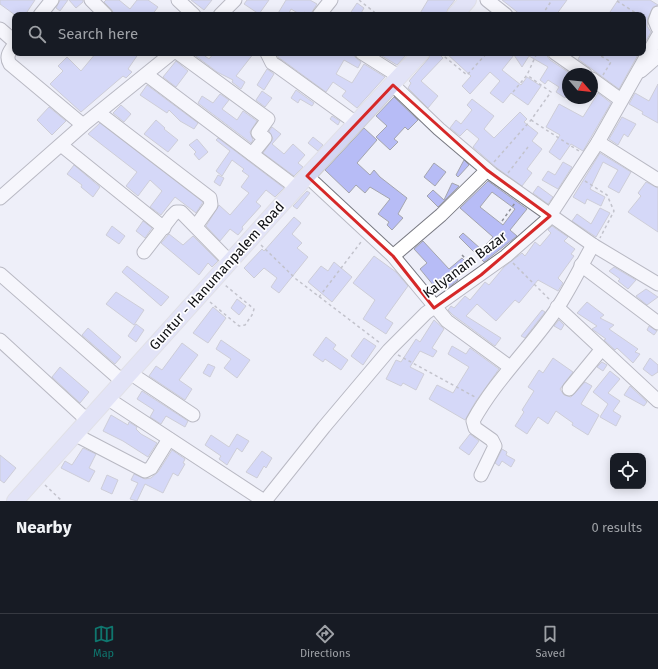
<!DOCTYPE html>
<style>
:root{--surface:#171b24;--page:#20242c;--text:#f1f3f6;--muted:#9ea1a6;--line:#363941;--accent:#0f766e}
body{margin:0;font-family:"Fira Sans",sans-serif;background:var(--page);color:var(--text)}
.controls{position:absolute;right:12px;bottom:12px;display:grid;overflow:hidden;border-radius:8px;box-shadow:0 2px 10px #0003}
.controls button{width:36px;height:36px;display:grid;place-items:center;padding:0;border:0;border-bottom:1px solid var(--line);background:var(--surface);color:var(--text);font:20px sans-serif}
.compass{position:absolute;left:562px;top:68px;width:36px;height:36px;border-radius:50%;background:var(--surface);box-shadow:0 2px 10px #0003;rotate:118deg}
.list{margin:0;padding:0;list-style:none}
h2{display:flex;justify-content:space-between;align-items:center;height:52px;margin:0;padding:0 16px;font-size:17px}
h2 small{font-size:13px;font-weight:400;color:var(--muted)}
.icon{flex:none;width:22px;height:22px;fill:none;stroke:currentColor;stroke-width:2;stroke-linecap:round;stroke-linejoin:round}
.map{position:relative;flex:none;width:658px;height:501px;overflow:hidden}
.search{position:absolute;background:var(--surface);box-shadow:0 2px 10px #0003;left:12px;right:12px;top:12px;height:44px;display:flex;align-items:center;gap:10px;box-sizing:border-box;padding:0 14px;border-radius:8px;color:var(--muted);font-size:15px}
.sheet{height:112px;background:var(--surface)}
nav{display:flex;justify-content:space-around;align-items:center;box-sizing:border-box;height:56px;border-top:1px solid var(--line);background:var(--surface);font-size:11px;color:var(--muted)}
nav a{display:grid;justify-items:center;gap:2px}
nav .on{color:var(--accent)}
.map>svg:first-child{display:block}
.building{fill:#b7bcf6;stroke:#a4a5ae;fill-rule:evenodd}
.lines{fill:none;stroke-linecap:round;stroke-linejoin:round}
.minor-casing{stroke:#777881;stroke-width:15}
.major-casing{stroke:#cfcfd0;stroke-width:18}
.path{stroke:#8d8e95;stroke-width:1.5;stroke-dasharray:3 3;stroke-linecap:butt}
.minor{stroke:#fff;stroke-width:13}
.major{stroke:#d3d5f3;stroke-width:16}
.marked{fill:none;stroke:#d62828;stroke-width:3;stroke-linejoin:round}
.labels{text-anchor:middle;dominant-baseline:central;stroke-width:3.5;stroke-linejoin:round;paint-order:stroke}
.street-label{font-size:14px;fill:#0e0f12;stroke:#fdfdff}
</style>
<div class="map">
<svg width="658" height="501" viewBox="0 0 658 501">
<rect width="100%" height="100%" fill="#eeeff9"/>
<g class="building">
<polygon points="0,0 35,0 25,15 15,15 0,4"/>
<polygon points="60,0 68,0 60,11 56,8"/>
<polygon points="69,0 83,0 83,2 76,8"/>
<polygon points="106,0 119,0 130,9 137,0 148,0 158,7 152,15 114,15 112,10 104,2"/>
<polygon points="191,0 212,0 204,10"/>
<polygon points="247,0 269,0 259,14 244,4"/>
<polygon points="286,0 310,0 317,4 310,15 304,12 301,15 291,9 288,15 277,15"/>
<polygon points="428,0 455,0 448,9 446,15 419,15"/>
<polygon points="502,0 567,0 556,15 521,15"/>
<polygon points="618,0 650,0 658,5 653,7 648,18 647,26 651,32 643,46 643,15 608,15"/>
<polygon points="357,3 364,8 360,15 349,15"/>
<polygon points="96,53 139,53 128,69 132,72 126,78 123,76 81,112 50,84 63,71 58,66 67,57 81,71"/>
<polygon points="192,53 201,53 209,59 214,53 254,53 236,76 245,82 241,89 232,82 233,80 217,72"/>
<polygon points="277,53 354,53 355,57 361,62 358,68 344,60 336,74 352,83 364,64 385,77 357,108 342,96 346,91 333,82 326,92 278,57"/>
<polygon points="377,53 408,53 397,65"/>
<polygon points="431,53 438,53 443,58 421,81 438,96 428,108 408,88 411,83 409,81 428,59"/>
<polygon points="446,53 545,53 550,60 568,72 568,93 565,98 556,92 559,87 548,80 545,84 540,80 548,67 529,56 522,67 514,55 502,70 521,85 527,77 541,86 528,105 511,93 503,103 490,93 500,81 490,72 470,94 462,86 471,76"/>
<polygon points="582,53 639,53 619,89 578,59"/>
<polygon points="176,61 188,71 176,87 163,77"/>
<polygon points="267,69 274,74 264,90 257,85"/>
<polygon points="658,84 658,123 642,114 643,112 629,104 635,93 649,101"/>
<polygon points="147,85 198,123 194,129 180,121 169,110 167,113 140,95"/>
<polygon points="296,90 314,103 312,106 300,99 298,103 291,98"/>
<polygon points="262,91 272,98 265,107 256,100"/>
<polygon points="598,93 611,103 583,151 571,144 560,160 549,152 560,135 546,127 559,104 583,117"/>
<polygon points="220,94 229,100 222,109 237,120 243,111 257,121 250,132 253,140 251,143 198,103 202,96 213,103"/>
<polygon points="394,97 418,120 408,130 405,127 394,139 398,142 390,150 376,137 387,126 376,116"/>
<polygon points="472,99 494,116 484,129 494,138 520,112 527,119 524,122 538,133 532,141 542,149 527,169 532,173 522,186 497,168 473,147 479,139 467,129 460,136 450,128 456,120 461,124 472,110 467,105"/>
<polygon points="121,105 131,114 124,122 113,113"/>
<polygon points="49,107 66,121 52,135 37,120"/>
<polygon points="332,116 340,121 338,125 330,119"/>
<polygon points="622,117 636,124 628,137 624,134 618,145 609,139"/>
<polygon points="156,120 165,128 164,129 178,140 168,152 144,134"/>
<polygon points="100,123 203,202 196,213 175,197 161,215 150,207 162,191 150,180 138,196 126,186 137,172 88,134"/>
<polygon points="272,127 281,134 272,144 284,154 293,144 305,155 298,163 303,167 294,176 263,153 273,139 269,131"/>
<polygon points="364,128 377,140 357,163 370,175 374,170 380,177 407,198 398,214 403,218 392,230 387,225 389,222 378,214 390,199 370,187 365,193 356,185 349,193 325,170"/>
<polygon points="313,137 323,145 318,151 308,143"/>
<polygon points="218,138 284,188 275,197 266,190 256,202 261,206 242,227 243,229 238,235 230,229 220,241 206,226 219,205 230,215 249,193 241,187 249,176 242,171 244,169 232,160 222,176 216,171 230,151 216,140"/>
<polygon points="197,139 208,152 199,160 194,154 196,152 189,145"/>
<polygon points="600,153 631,172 619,193 608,187 618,170 603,162 590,189 605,197 601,206 587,199 585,204 573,197"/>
<polygon points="464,160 469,165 458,177 456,175"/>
<polygon points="563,162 572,167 558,189 542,180 548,171 555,175"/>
<polygon points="434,163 446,172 435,186 424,177"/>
<polygon points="74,165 100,187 93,197 81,187 82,185 67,174"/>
<polygon points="218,175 224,178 220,186 214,182"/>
<path d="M488 181 527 209 510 230 517 236 484 262 459 237 463 233 481 249 493 237 460 208ZM492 192 515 209 503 225 480 207Z"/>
<polygon points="646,182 658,188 658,232 628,212 641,196 638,193"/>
<polygon points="452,183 459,186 438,207 427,196 433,190 444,200"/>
<polygon points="538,186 553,197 548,204 533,193"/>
<polygon points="307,191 310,193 297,209 293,206"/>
<polygon points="600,208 610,213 596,237 572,221 577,214 591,224"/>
<polygon points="294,217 301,223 292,234 302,243 297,248 308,257 279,293 271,287 277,278 264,268 254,278 244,268 262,249 264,251"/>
<polygon points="143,221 152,228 145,238 136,231"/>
<polygon points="112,226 125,236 119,244 106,235"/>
<polygon points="552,226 568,237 564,241 575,249 571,254 574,256 558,278 563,283 558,291 538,280 519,303 515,300 496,321 477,304 466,316 501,338 495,346 453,315 448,310 451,306 454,308 465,296 470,300 485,282 489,285 504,267 522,253 525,256 535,242 540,246 551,233 548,230"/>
<polygon points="169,234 183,245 193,236 218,261 212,267 208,263 199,275 161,243"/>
<polygon points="423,241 449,269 462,258 468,264 455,276 458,280 448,288 440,280 434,286 420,269 427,263 414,249"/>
<polygon points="374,256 396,272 408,286 385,318 393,323 386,334 363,319 375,300 353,283"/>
<polygon points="334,262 352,277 332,302 308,282 321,266 328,271"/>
<polygon points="127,266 169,297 161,306 122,272"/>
<polygon points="614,267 636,280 628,289 618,281 620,279 609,271"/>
<polygon points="646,289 658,297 647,305 636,296"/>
<polygon points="116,292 144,310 134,325 106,304"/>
<polygon points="237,299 246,306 239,315 231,308"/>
<polygon points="587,302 604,315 600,318 614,325 609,329 638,349 635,352 640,354 633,363 617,348 615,350 604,340 606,339 592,329 597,326 577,313"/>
<polygon points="213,307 226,318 208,343 193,333"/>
<polygon points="542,310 545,312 541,317 525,338 521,336"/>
<polygon points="434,320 444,329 432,348 437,351 433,357 420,351 410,367 424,374 416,390 403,383 401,386 386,379 396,360 401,362 416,339 420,342"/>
<polygon points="559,320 564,325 561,330 554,326"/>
<polygon points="136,324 144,330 136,342 128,336"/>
<polygon points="649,326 657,331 654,335 647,330"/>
<polygon points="88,328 121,357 115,364 82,335"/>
<polygon points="326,337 336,345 333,349 348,360 341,370 325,359 323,362 313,355"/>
<polygon points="364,338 376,346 363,365 351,356"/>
<polygon points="221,340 250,360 237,378 224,368 231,359 216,349"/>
<polygon points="182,343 198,355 179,380 192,389 185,400 149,376 156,366 162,370"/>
<polygon points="452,346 466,354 470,348 499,369 476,401 465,420 429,399 437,385 453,393 469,367 448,354"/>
<polygon points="553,358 573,372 560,389 564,395 571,397 585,382 592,386 581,404 599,415 588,435 572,425 573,423 556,411 548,424 538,417 527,434 515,426 524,412 522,410 534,391 528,387 539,370 543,373"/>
<polygon points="650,358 658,365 658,372 652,376 643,369"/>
<polygon points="602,362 607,365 603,371 597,367"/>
<polygon points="208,364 215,367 210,377 203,373"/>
<polygon points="60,367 89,392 80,403 52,377"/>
<polygon points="610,371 620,379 608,393 620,401 613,411 621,416 616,426 600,417 608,404 593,392"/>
<polygon points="630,386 647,402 644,406 624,395"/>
<polygon points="142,391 188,421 185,427 166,416 161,424 150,417 154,410 137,399"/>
<polygon points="111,415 128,425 129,422 137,427 136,429 141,434 157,443 148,457 123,441 103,431"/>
<polygon points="237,434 249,441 242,452 237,448 227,465 219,459 221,456 205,445 211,435 229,447"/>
<polygon points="470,434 479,441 469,455 459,448"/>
<polygon points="83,448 96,454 89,468 95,471 89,482 61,468 65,461 72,465"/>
<polygon points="502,449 507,452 506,455 515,460 511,467 502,461 499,466 495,463"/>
<polygon points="172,450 185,459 183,463 185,464 178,476 173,473 163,493 145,484 137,501 130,499 138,483 131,480 134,474 145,479 151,478 158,472"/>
<polygon points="262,451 272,458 266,468 264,466 257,478 246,472"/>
<polygon points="0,455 16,468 4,483 0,480"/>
<polygon points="107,475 118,480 112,494 101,489"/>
</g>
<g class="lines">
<defs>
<g id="minor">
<polyline points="91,0 106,15"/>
<polyline points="178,0 194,15"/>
<polyline points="487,0 506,15"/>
<polyline points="658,13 655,21 658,28"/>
<polyline points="40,15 52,0"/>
<polyline points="220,15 235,0"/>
<polyline points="319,15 331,0"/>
<polyline points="0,29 15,42"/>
<path d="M15 44C10 51 5 56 10 64L83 125"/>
<polyline points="178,53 268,119 258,133 265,138 252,154"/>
<polyline points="267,53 272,63 277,66 356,123"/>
<polyline points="362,53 400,77"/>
<polyline points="555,53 585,74"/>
<polyline points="641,71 658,56"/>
<polyline points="147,75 297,188"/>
<polyline points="592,79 621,100"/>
<polyline points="393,85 439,129 492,174 593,245 658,284"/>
<polyline points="99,113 210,198 211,205 196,226"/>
<polyline points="598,142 658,180"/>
<polyline points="61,145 164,228"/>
<polyline points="307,176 393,256 447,321 510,367"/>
<polyline points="0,198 83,125 172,53"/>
<polyline points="144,252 172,216 176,212 181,212 230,262"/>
<polyline points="393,256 441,215 487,170"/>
<polyline points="581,265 658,323"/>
<polyline points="0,274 122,381"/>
<polyline points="557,307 658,401"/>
<polyline points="0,340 87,420"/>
<polyline points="130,373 193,415"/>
<polyline points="569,389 601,350"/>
<polyline points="107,398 264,501"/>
<polyline points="74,434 145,471 151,468 169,439"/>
<path d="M481 475 495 446 492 440 475 428 473 421C496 379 532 346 558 307 571 287 581 266 593 245"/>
<polyline points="265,501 324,427 389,350 426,313 506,256 547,220 598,142 658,36"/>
</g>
<g id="major">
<polyline points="455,15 468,0"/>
<polyline points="15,501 307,176 421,53"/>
</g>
</defs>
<use href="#minor" class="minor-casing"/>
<use href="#major" class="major-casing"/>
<g class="path">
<polyline points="359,0 378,15"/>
<polyline points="617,1 639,15"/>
<polyline points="542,15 552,0"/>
<polyline points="440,53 467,75 487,53"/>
<polyline points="596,53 611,62 603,75"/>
<polyline points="513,92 527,75 537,53"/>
<polyline points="531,120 579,151"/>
<polyline points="494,162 531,120 551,92 527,75"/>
<polyline points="508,173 528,147"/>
<polyline points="585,181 607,195 614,211 600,238"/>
<polyline points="502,221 515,203"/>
<polyline points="261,245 296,279 380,343"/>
<polyline points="462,255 473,266"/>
<polyline points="513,263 550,300"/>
<polyline points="319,297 361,242"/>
<polyline points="210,302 239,326 245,325 252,315 254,309 225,285"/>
<polyline points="398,355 475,397"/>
<polyline points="45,485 62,501"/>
</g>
<use href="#minor" class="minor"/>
<use href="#major" class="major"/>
</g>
<path d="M0 0H658V501H0ZM393 85 487 170 550 216 481 275 434 308 393 256 307 176Z" fill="#eeeff9" fill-opacity=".55" fill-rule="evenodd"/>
<path class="marked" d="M393 85 487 170 550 216 481 275 434 308 393 256 307 176Z"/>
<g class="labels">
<g class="street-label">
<text transform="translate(465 265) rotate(-37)">Kalyanam Bazar</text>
<text transform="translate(217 276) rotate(-48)">Guntur - Hanumanpalem Road</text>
</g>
</g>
</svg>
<div class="controls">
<button><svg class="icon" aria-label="locate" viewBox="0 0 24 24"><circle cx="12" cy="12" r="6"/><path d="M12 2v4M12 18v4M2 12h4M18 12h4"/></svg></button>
</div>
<svg class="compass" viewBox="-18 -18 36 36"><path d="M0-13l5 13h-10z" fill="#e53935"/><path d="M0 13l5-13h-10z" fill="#9ea1a6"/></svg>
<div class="search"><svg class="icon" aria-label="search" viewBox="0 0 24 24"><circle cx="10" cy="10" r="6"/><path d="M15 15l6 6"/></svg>Search here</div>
</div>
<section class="sheet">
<h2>Nearby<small>0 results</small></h2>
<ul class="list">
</ul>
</section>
<nav>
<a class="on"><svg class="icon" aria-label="map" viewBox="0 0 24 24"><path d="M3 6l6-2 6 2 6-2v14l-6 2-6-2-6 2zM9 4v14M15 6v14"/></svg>Map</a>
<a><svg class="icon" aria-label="directions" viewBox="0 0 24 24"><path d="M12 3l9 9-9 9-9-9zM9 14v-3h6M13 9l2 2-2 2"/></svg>Directions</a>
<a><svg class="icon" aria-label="saved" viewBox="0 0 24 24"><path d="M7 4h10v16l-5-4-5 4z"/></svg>Saved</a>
</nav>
